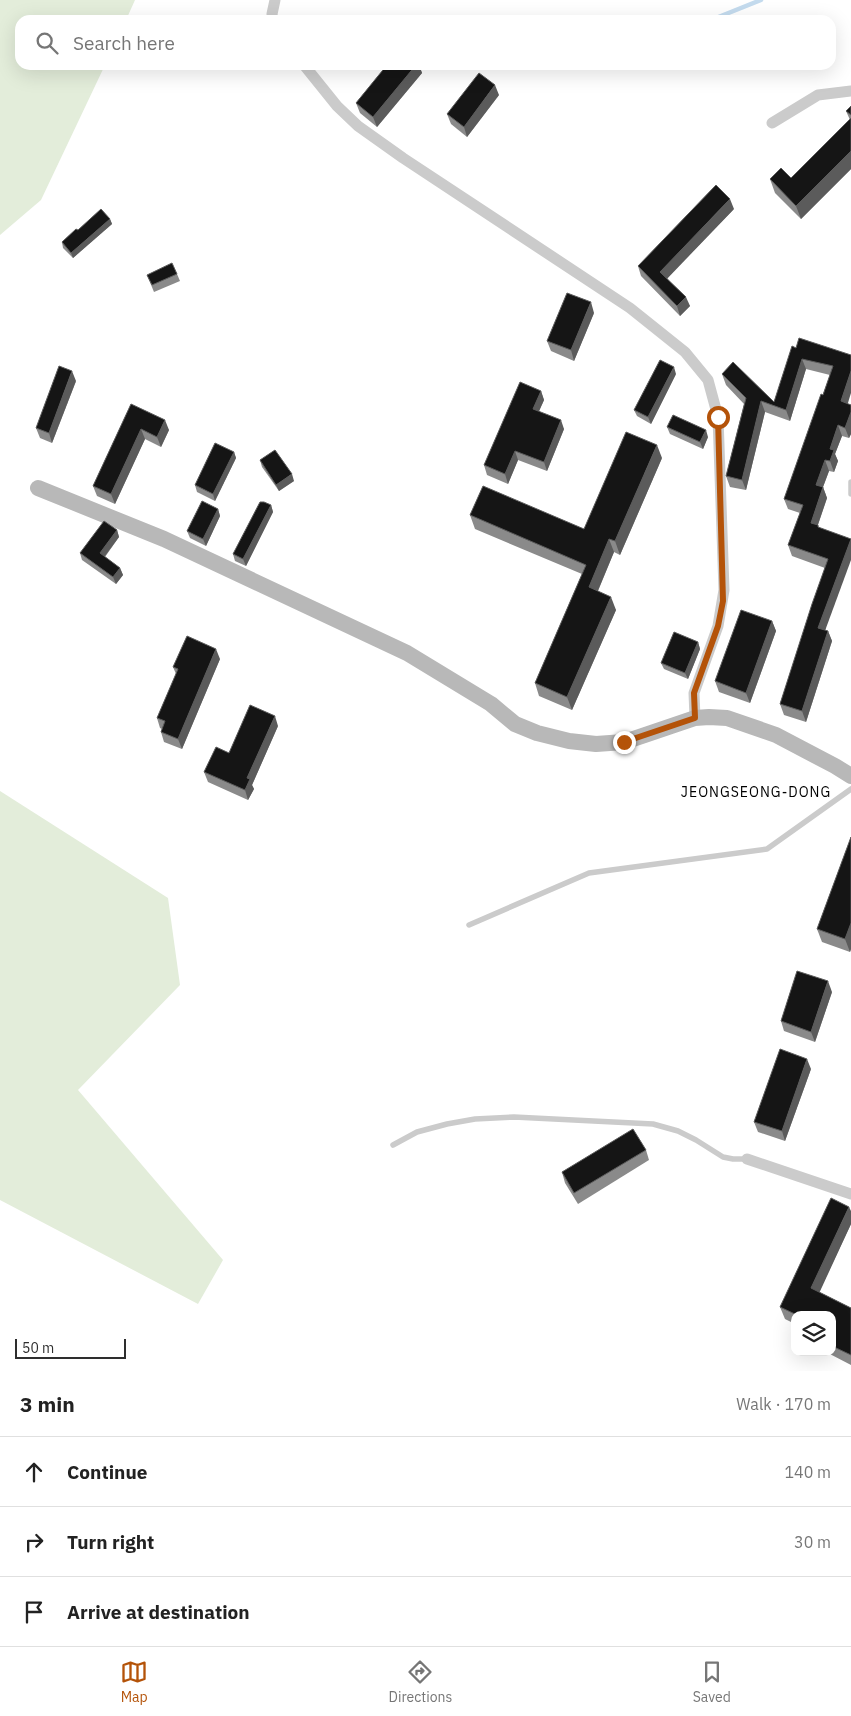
<!DOCTYPE html>
<meta charset="utf-8">
<style>
:root{--surface:#fff;--page:#f2f2f2;--text:#222;--muted:#767676;--line:#e0e0e0;--accent:#b45309}
body{margin:0;font-family:"IBM Plex Sans",sans-serif;background:var(--page);color:var(--text)}
.controls{position:absolute;right:15px;bottom:15px;display:grid;overflow:hidden;border-radius:10px;box-shadow:0 5px 20px #0002}
.controls button{width:45px;height:45px;display:grid;place-items:center;padding:0;border:0;border-bottom:1px solid var(--line);background:var(--surface);color:var(--text);font:25px sans-serif}
.scale{position:absolute;left:15px;bottom:12px;width:111px;box-sizing:border-box;padding-left:5px;border:2px solid #2e2e2e;border-top:0;font-size:14px;line-height:18px;white-space:nowrap;color:#2e2e2e;-webkit-text-stroke:4px #fff;paint-order:stroke}
.stop{position:absolute;width:15px;height:15px;margin:-11px;border:4px solid #b45309;border-radius:50%;background:#fff}
.stop.end{background:#b45309;border-color:#fff;box-shadow:0 1px 5px #0008}
.list{margin:0;padding:0;list-style:none}
h2{display:flex;justify-content:space-between;align-items:center;height:65px;margin:0;padding:0 20px;font-size:21px}
h2 small{font-size:16px;font-weight:400;color:var(--muted)}
.list li{display:grid;grid-template-columns:32px 1fr auto;gap:15px;align-items:center;box-sizing:border-box;height:70px;padding:0 20px;border-top:1px solid var(--line)}
.list b{display:block;font-size:19px;white-space:nowrap}
.list em{font-size:16px;font-style:normal;color:var(--muted)}
.icon{flex:none;width:28px;height:28px;fill:none;stroke:currentColor;stroke-width:2;stroke-linecap:round;stroke-linejoin:round}
.map{position:relative;flex:none;width:851px;height:1371px;overflow:hidden}
.search{position:absolute;background:var(--surface);box-shadow:0 5px 20px #0002;left:15px;right:15px;top:15px;height:55px;display:flex;align-items:center;gap:12px;box-sizing:border-box;padding:0 18px;border-radius:15px;color:var(--muted);font-size:19px}
.sheet{height:275px;background:var(--surface)}
nav{display:flex;justify-content:space-around;align-items:center;box-sizing:border-box;height:70px;border-top:1px solid var(--line);background:var(--surface);font-size:14px;color:var(--muted)}
nav a{display:grid;justify-items:center;gap:2px}
nav .on{color:var(--accent)}
.map>svg:first-child{display:block}
.green{fill:#e3edda}
.lines{fill:none;stroke-linecap:round;stroke-linejoin:round}
.stream{stroke:#c4dbee;stroke-width:4.5}
.lane{stroke:#cbcbcb;stroke-width:5.5}
.street{stroke:#cbcbcb;stroke-width:11}
.secondary{stroke:#b8b8b8;stroke-width:16}
.wall{fill:#8a8a8a}
.shaded-wall{fill:#5b5b5b}
.building{fill:#151515;stroke:#5b5b5b}
.route{stroke:#b45309;stroke-width:6}
.labels{text-anchor:middle;dominant-baseline:central;stroke-width:5;stroke-linejoin:round;paint-order:stroke}
.neighbourhood-label{font-size:14px;letter-spacing:1px;fill:#000;stroke:#fff}
</style>
<div class="map">
<svg width="851" height="1371" viewBox="0 0 851 1371">
<rect width="100%" height="100%" fill="#fff"/>
<g class="green">
<polygon points="0,0 135,0 126,20 20,20 20,65 105,65 41,200 0,235"/>
<polygon points="0,791 168,898 180,985 78,1090 223,1260 198,1304 0,1200"/>
</g>
<g class="lines">
<polyline class="stream" points="711,20 761,0"/>
<g class="lane">
<polyline points="851,482 851,494"/>
<polyline points="469,925 589,873 767,849 851,789"/>
<polyline points="393,1145 417,1132 447,1124 475,1119 514,1117 653,1124 678,1131 696,1140 723,1157 733,1159 747,1159"/>
</g>
<g class="street">
<polyline points="273,20 272,14 275,0"/>
<polyline points="304,65 337,106 358,126 403,158 630,308 685,352 708,380 718,417 724,590 718,626 694,693 695,718"/>
<polyline points="772,123 818,95 851,91"/>
<polyline points="747,1159 851,1194"/>
</g>
<polyline class="secondary" points="38,488 164,539 407,653 491,704 515,724 537,733 569,741 596,744 624,742 642,736 695,718 709,717 727,718 776,735 835,766 851,776"/>
</g>
<g class="wall">
<polygon points="387,65 419,65 422,73 377,127 360,113 356,103"/>
<polygon points="499,95 467,137 451,124 447,114"/>
<polygon points="851,106 851,169 801,219 775,193 770,179 791,178 850,120 846,111"/>
<polygon points="734,209 667,278 690,306 680,316 641,276 638,266"/>
<polygon points="110,219 112,224 73,258 63,248 62,242 78,230"/>
<polygon points="177,274 180,281 154,292 147,275"/>
<polygon points="594,313 574,361 551,351 547,341"/>
<polygon points="796,348 851,355 848,404 851,405 851,434 849,438 842,436 835,454 838,461 834,472 829,471 823,487 827,498 818,525 819,528 851,539 825,630 828,631 832,641 806,722 784,715 780,704 825,568 792,556 788,545 800,513 788,509 784,499 830,375 806,369 790,421 765,412 746,490 730,487 726,476 744,404 726,385 722,374 774,402"/>
<polygon points="676,374 651,424 637,416 634,410"/>
<polygon points="76,381 52,443 40,438 36,428"/>
<polygon points="541,391 544,400 539,411 564,429 547,471 518,460 508,484 487,475 484,465"/>
<polygon points="131,404 169,430 161,447 145,439 115,504 97,496 93,486"/>
<polygon points="667,427 708,437 703,449 670,434"/>
<polygon points="234,452 236,458 215,501 197,492 195,485"/>
<polygon points="662,458 620,555 614,552 598,591 616,610 572,710 539,696 535,683 582,574 475,529 470,515 584,529"/>
<polygon points="260,460 294,481 279,491 262,467"/>
<polygon points="271,505 273,512 246,566 235,561 233,554"/>
<polygon points="218,509 220,516 206,546 190,538 187,531"/>
<polygon points="117,530 119,537 105,557 120,568 123,575 116,584 82,560 80,553"/>
<polygon points="772,621 776,631 750,703 719,692 715,681"/>
<polygon points="698,642 700,649 688,679 664,669 661,663"/>
<polygon points="220,659 182,749 164,742 161,732 162,729 160,728 157,718 176,674 173,667"/>
<polygon points="278,726 252,785 254,789 248,800 208,782 204,772 229,753"/>
<polygon points="851,837 851,949 850,952 822,942 817,929"/>
<polygon points="832,992 815,1042 784,1031 781,1021"/>
<polygon points="811,1069 785,1141 758,1132 754,1122"/>
<polygon points="646,1150 649,1160 578,1204 565,1183 562,1172"/>
<polygon points="851,1211 851,1224 819,1292 851,1308 851,1365 826,1352 832,1352 832,1315 795,1315 795,1324 785,1319 780,1307"/>
</g>
<g class="shaded-wall">
<polygon points="416,65 419,65 422,73 377,127 373,117"/>
<polygon points="495,85 499,95 467,137 464,127"/>
<polygon points="851,151 851,169 801,219 796,206"/>
<polygon points="730,199 734,209 664,282 660,272"/>
<polygon points="110,219 112,224 73,258 71,253"/>
<polygon points="686,297 690,306 680,316 677,306"/>
<polygon points="591,302 594,313 574,361 571,350"/>
<polygon points="802,359 806,369 790,421 786,410"/>
<polygon points="674,367 676,374 651,424 648,417"/>
<polygon points="72,371 76,381 52,443 49,433"/>
<polygon points="851,371 851,393 845,412 841,401"/>
<polygon points="541,391 544,400 536,418 533,409"/>
<polygon points="761,401 765,412 746,490 742,480"/>
<polygon points="851,412 851,434 849,438 845,428"/>
<polygon points="165,420 169,430 161,447 157,437"/>
<polygon points="561,420 564,429 547,471 544,462"/>
<polygon points="838,425 842,436 835,454 838,461 834,472 830,461 830,449"/>
<polygon points="141,429 145,439 115,504 111,494"/>
<polygon points="706,430 708,437 703,449 700,442"/>
<polygon points="657,445 662,458 620,555 615,541"/>
<polygon points="515,451 518,460 508,484 505,474"/>
<polygon points="234,452 236,458 215,501 213,494"/>
<polygon points="825,460 829,471 820,495 816,485"/>
<polygon points="292,474 294,481 279,491 276,485"/>
<polygon points="823,487 827,498 815,533 811,523"/>
<polygon points="271,505 273,512 246,566 243,559"/>
<polygon points="218,509 220,516 206,546 203,539"/>
<polygon points="117,530 119,537 102,560 100,553"/>
<polygon points="609,539 614,552 594,600 589,587"/>
<polygon points="851,539 851,560 822,639 818,628"/>
<polygon points="120,568 123,575 116,584 113,577"/>
<polygon points="611,597 616,610 572,710 567,697"/>
<polygon points="772,621 776,631 750,703 746,693"/>
<polygon points="828,631 832,641 806,722 802,711"/>
<polygon points="698,642 700,649 688,679 685,673"/>
<polygon points="216,649 220,659 182,749 178,739"/>
<polygon points="275,716 278,726 252,785 254,789 248,800 245,790 247,778"/>
<polygon points="851,923 851,949 850,952 845,939"/>
<polygon points="828,981 832,992 815,1042 811,1032"/>
<polygon points="807,1059 811,1069 785,1141 782,1131"/>
<polygon points="849,1207 851,1211 851,1224 816,1300 811,1288"/>
</g>
<g class="building">
<polygon points="387,65 416,65 373,117 356,103"/>
<polygon points="479,73 495,85 464,127 447,114"/>
<polygon points="851,106 851,115 846,111"/>
<polygon points="851,118 851,151 796,206 770,179 781,168 791,178"/>
<polygon points="716,185 730,199 660,272 686,297 677,306 638,266"/>
<polygon points="101,209 110,219 71,253 62,242 76,229 78,230"/>
<polygon points="172,263 177,274 152,285 147,275"/>
<polygon points="567,293 591,302 571,350 547,341"/>
<polygon points="799,338 851,355 851,371 841,401 851,405 851,412 845,428 838,425 830,449 834,450 830,461 825,460 816,485 823,487 811,523 818,525 818,527 851,539 818,628 828,631 802,711 780,704 812,604 828,559 788,545 803,505 784,499 821,394 823,395 833,366 802,359 786,410 761,401 742,480 726,476 746,398 722,374 733,362 774,402 792,346 796,348"/>
<polygon points="660,360 674,367 648,417 634,410"/>
<polygon points="59,366 72,371 49,433 36,428"/>
<polygon points="520,382 541,391 533,409 561,420 544,462 515,451 505,474 484,465"/>
<polygon points="131,404 165,420 157,437 141,429 111,494 93,486"/>
<polygon points="673,415 706,430 700,442 667,427"/>
<polygon points="626,432 657,445 615,541 609,539 589,587 611,597 567,697 535,683 586,565 470,515 483,486 584,529"/>
<polygon points="215,443 234,452 213,494 195,485"/>
<polygon points="275,450 292,474 276,485 260,460"/>
<polygon points="202,501 218,509 203,539 187,531"/>
<polygon points="260,502 264,502 271,505 243,559 233,554"/>
<polygon points="104,521 117,530 100,553 120,568 113,577 80,553"/>
<polygon points="741,610 772,621 746,693 715,681"/>
<polygon points="674,632 698,642 685,673 661,663"/>
<polygon points="187,636 216,649 178,739 161,732 165,721 157,718 178,669 173,667"/>
<polygon points="250,705 275,716 247,778 250,779 245,790 204,772 216,747 229,753"/>
<polygon points="851,837 851,923 845,939 817,929"/>
<polygon points="797,971 828,981 811,1032 781,1021"/>
<polygon points="780,1049 807,1059 782,1131 754,1122"/>
<polygon points="633,1129 646,1150 574,1193 562,1172"/>
<polygon points="831,1198 849,1207 811,1288 851,1308 851,1355 832,1346 832,1315 797,1315 780,1307"/>
</g>
<g class="lines">
<polyline class="route" points="624,742 695,718 694,693 718,626 723,601 718,417"/>
</g>
<g class="labels">
<g class="neighbourhood-label">
<text x="756" y="792">JEONGSEONG-DONG</text>
</g>
</g>
</svg>
<div class="controls">
<button><svg class="icon" aria-label="layers" viewBox="0 0 24 24"><path d="M12 4l9 5-9 5-9-5zM3 14l9 5 9-5"/></svg></button>
</div>
<div class="scale">50 m</div>
<div class="stop" style="left:718px;top:417px"></div>
<div class="stop end" style="left:624px;top:742px"></div>
<div class="search"><svg class="icon" aria-label="search" viewBox="0 0 24 24"><circle cx="10" cy="10" r="6"/><path d="M15 15l6 6"/></svg>Search here</div>
</div>
<section class="sheet">
<h2>3 min<small>Walk · 170 m</small></h2>
<ul class="list">
<li><svg class="icon" aria-label="ahead" viewBox="0 0 24 24"><path d="M12 20V5M6 11l6-6 6 6"/></svg><div><b>Continue</b></div><em>140 m</em></li>
<li><svg class="icon" aria-label="right" viewBox="0 0 24 24"><path d="M7 20v-9h11M14 6l5 5-5 5"/></svg><div><b>Turn right</b></div><em>30 m</em></li>
<li><svg class="icon" aria-label="arrive" viewBox="0 0 24 24"><path d="M6 21V4h12l-3 4 3 4H6"/></svg><div><b>Arrive at destination</b></div></li>
</ul>
</section>
<nav>
<a class="on"><svg class="icon" aria-label="map" viewBox="0 0 24 24"><path d="M3 6l6-2 6 2 6-2v14l-6 2-6-2-6 2zM9 4v14M15 6v14"/></svg>Map</a>
<a><svg class="icon" aria-label="directions" viewBox="0 0 24 24"><path d="M12 3l9 9-9 9-9-9zM9 14v-3h6M13 9l2 2-2 2"/></svg>Directions</a>
<a><svg class="icon" aria-label="saved" viewBox="0 0 24 24"><path d="M7 4h10v16l-5-4-5 4z"/></svg>Saved</a>
</nav>
